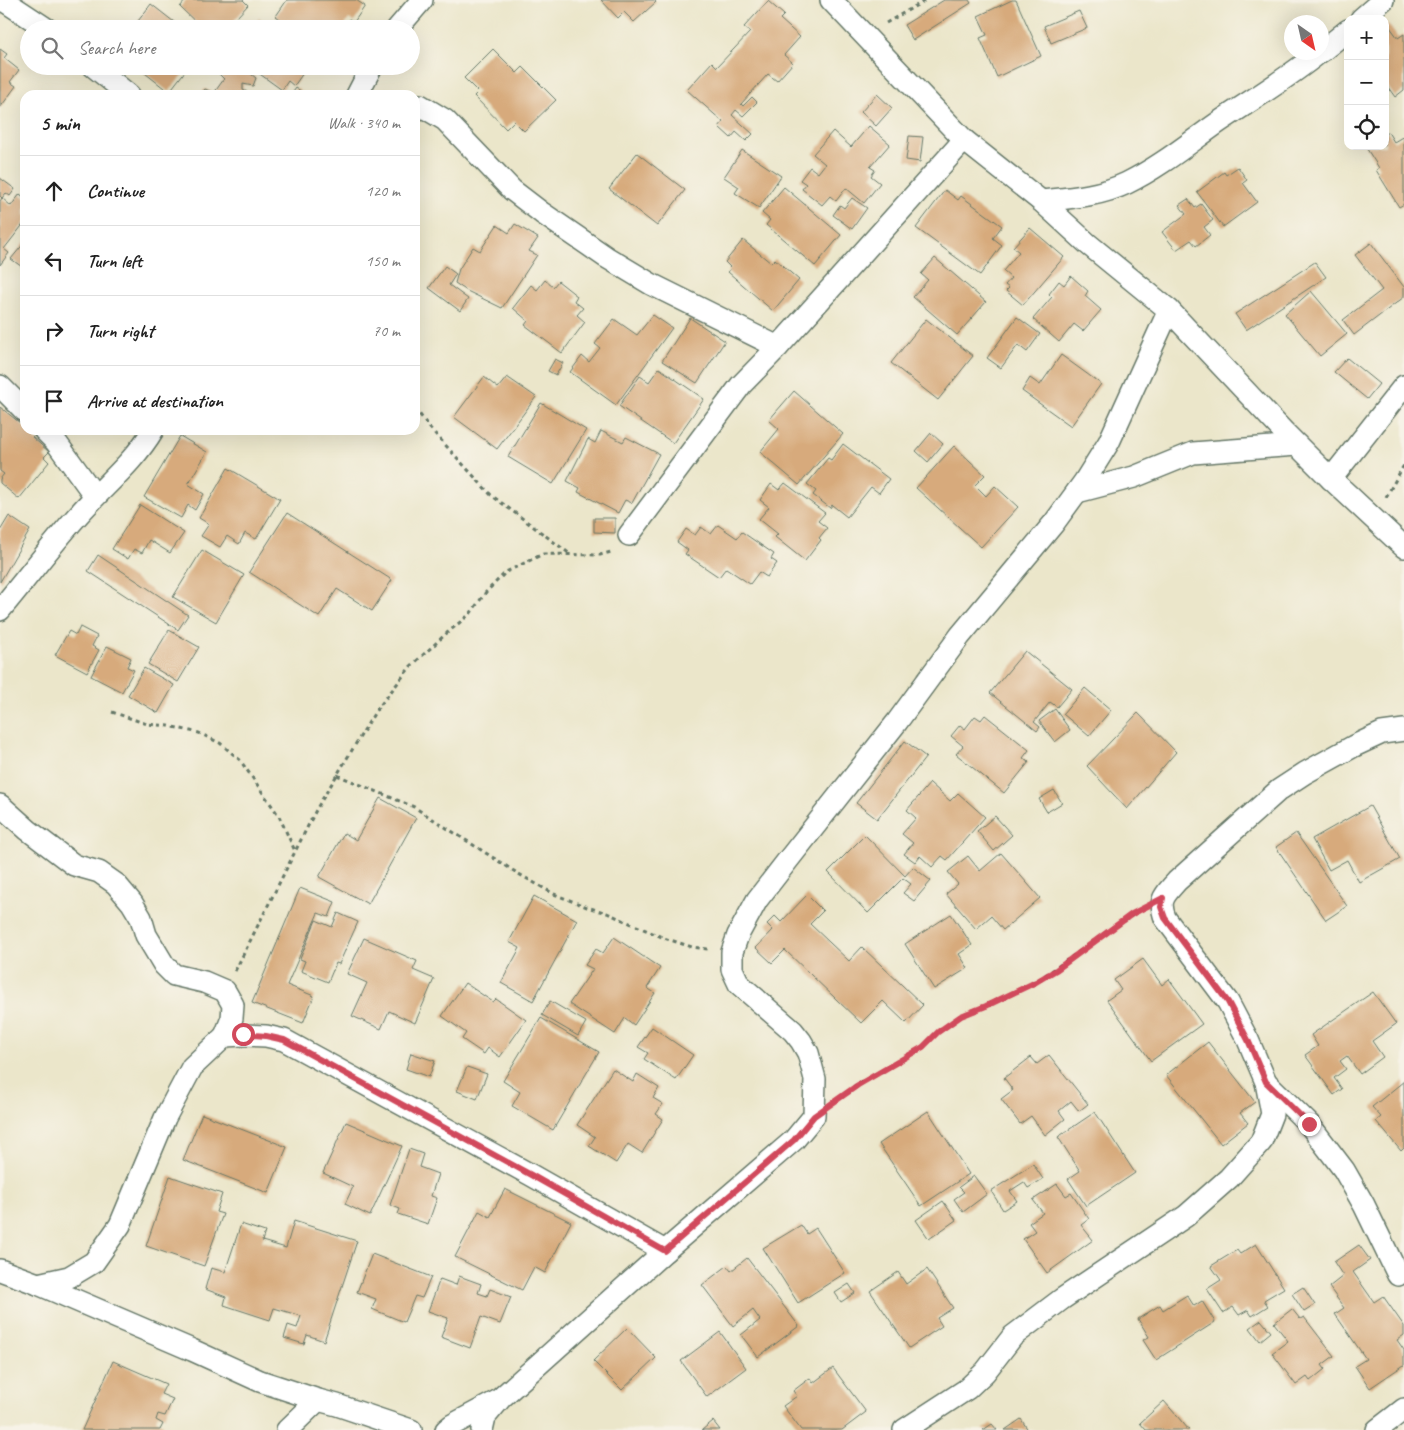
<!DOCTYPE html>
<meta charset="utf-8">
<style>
:root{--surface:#fff;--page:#f6f6f6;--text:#222;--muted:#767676;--line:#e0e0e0}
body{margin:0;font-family:Caveat,sans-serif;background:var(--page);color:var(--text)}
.controls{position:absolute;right:15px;top:15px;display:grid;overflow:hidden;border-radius:10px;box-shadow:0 5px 20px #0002}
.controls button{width:45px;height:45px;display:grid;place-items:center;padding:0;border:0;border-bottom:1px solid var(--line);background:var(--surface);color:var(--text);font:25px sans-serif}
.compass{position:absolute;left:1284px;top:15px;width:45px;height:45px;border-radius:50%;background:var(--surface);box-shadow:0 5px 20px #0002;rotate:146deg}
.stop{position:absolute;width:15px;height:15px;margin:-11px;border:4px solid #d1495b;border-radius:50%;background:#fff}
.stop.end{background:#d1495b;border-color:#fff;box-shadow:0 1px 5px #0008}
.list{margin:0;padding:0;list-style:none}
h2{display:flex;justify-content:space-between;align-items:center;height:65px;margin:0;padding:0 20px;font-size:21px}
h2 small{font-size:16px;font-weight:400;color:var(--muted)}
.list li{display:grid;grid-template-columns:32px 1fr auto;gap:15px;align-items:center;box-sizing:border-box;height:70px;padding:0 20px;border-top:1px solid var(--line)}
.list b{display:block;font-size:19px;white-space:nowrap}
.list em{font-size:16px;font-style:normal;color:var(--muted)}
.icon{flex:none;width:28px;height:28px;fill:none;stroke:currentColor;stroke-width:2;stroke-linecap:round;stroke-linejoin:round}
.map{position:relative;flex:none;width:1404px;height:1430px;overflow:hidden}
.search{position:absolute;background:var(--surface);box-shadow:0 5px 20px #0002;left:20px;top:20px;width:400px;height:55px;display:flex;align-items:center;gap:12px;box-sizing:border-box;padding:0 18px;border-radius:28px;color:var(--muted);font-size:19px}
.panel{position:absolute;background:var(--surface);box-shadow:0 5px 20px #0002;left:20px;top:90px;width:400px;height:345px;border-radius:15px}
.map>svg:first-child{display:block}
.building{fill:#d7aa7b}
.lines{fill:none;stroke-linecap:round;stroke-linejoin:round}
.street-casing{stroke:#667868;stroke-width:24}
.path{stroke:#667868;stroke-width:3;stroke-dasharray:4 4;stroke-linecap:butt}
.street{stroke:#fff;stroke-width:21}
.route{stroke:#d1495b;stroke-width:6}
</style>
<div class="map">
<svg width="1404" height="1430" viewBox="0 0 1404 1430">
<rect width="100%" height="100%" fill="#f7f3e8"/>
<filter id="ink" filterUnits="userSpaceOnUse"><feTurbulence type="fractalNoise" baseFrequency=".02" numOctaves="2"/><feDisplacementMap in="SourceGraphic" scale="10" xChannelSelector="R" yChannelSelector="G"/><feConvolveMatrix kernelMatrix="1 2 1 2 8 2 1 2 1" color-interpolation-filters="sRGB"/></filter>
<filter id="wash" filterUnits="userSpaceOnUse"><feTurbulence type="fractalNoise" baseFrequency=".0096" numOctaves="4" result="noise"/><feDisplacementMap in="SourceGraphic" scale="20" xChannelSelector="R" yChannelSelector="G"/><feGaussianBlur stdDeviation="1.12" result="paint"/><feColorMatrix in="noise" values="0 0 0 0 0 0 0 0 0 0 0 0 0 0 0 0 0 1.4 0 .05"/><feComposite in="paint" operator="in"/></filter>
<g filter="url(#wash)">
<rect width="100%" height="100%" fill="#ebe6ca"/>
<g id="blocks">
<g class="building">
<polygon points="186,0 243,0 248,5 226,29 203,29 180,7"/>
<polygon points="287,0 356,0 365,6 354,22 349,19 342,29 294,29 276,16"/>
<polygon points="601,0 654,0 656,2 634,22 624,12 618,18"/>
<polygon points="944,0 969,0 971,3 913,40 904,25"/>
<polygon points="1012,0 1016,0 1041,56 997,77 980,38 987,35 978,16"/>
<polygon points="768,1 784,15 780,19 800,37 784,55 793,63 777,81 768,74 741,104 743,106 752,97 757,102 743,116 736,110 732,115 753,134 746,141 736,132 731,138 719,127 723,122 687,90 712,62 717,67 750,32 744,27"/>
<polygon points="151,4 183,29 132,29"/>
<polygon points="1079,11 1087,28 1051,43 1044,26"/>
<polygon points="259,18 275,29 252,29"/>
<polygon points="1387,23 1398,38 1404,34 1404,90 1395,97 1385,83 1385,25"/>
<polygon points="0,49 7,54 4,58 19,70 10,82 16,86 0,108"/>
<polygon points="493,49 517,73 523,67 556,100 524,131 514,121 506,129 474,96 478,92 464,78"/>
<polygon points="136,66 182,66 186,70 169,92"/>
<polygon points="221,66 241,66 256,78 253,86 243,84 243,90 254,95 200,95 205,89 214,93 224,79 217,72"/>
<polygon points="262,66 308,66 294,86 288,81 282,90 257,72"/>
<polygon points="296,88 307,95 291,95"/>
<polygon points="877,94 892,108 876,126 861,112"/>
<polygon points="869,126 890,144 870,167 875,170 871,176 880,183 864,203 846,188 836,201 830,196 822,205 802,189 806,184 800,180 810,167 818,173 825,164 813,154 833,131 851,147"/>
<polygon points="1388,132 1394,142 1404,136 1404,204 1399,207 1376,170 1379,168 1365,146 1385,146 1385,134"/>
<polygon points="909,136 923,137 920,162 906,160"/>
<polygon points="742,150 781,176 759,208 735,193 739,187 724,177"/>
<polygon points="637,153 685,190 657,226 609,189"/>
<polygon points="1238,167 1247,180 1243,183 1257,202 1223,227 1197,192 1224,172 1226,175"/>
<polygon points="0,178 15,189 10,196 6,193 2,198 0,196"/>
<polygon points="784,187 841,235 815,266 766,225 770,220 762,213"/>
<polygon points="945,190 958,200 961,196 1002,226 993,238 1002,245 980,275 916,228"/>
<polygon points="20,194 25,198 25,222 4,249 9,253 0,265 0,201 2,198 11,206"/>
<polygon points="852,198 867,208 852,229 833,215 840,205 844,208"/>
<polygon points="1188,199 1195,208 1201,204 1213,220 1204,227 1210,235 1196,246 1191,240 1176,250 1162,232 1186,214 1179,205"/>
<polygon points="515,224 538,238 529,251 537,255 502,308 467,291 455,283 459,269 473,247 480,251 497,225 509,233"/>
<polygon points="1030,228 1064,257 1023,305 1006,291 1009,288 1005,285 1011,278 1003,271 1019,252 1013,247"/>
<polygon points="743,240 771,263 775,259 799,280 773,311 728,272 731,268 725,262"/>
<polygon points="25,242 25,269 11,259"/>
<polygon points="1371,243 1404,287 1404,297 1354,335 1343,320 1382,290 1355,255"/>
<polygon points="935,258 986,302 957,335 913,297 928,280 921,274"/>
<polygon points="1315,262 1326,277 1246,330 1235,314"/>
<polygon points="445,266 456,274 449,285 468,299 460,311 429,288"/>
<polygon points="1071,276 1088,291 1085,296 1101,310 1083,331 1074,324 1059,342 1033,319 1052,297 1049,294 1059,281 1064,285"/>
<polygon points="545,280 553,287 558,281 577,296 574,301 583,308 577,315 585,322 562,353 525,325 528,321 513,308 531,285 537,290"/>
<polygon points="415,281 421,286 415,294"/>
<polygon points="1311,291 1347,334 1320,356 1285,314"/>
<polygon points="653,315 672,328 616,405 570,372 582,356 589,362 600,348 595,344 614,319 637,335"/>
<polygon points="1017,317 1040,334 1027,352 1018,345 1001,368 987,358"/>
<polygon points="690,318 725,341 697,383 662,361"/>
<polygon points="926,319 973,356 938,400 891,363"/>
<polygon points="1061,355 1101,384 1071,426 1022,391 1030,378 1040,385"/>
<polygon points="1347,358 1379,384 1367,399 1334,372"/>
<polygon points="555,359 563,363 556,375 548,371"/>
<polygon points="659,368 704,399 673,443 619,406 640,376 649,382"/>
<polygon points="484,377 498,388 507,377 536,397 497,449 454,417"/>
<polygon points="794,391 843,434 799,485 760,452 779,429 769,420"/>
<polygon points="541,403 586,430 553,484 508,457"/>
<polygon points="0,407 25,427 25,430 28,430 34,435 32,437 49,452 44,457 49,462 19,499 0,483 0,479 4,474 0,471"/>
<polygon points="601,431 623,442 626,437 659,454 632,503 625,500 618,513 578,492 580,488 567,481 588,439 595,443"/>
<polygon points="931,433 943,444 928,462 916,451"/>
<polygon points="180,436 207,452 188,484 204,494 195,510 188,505 181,518 144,497"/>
<polygon points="843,444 889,479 879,493 871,487 847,517 832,505 830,508 813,495 816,491 807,484 828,458 831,460"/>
<polygon points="954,446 985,475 975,485 986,496 995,486 1018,507 981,547 916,488"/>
<polygon points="228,468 280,499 256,539 245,533 239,544 227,536 220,547 201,536 209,524 199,518"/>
<polygon points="785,483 825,513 818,521 827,528 819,538 821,540 805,561 775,537 778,534 759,519 769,507 760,500 771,484 779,490"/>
<polygon points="140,505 184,533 170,553 149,540 142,553 134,549 128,559 112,549"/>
<polygon points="287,513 392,580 372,611 337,589 319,617 249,572"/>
<polygon points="9,516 30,530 0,582 0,531"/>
<polygon points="594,518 615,518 615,533 594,532"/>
<polygon points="718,525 737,538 742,532 774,554 771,559 777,563 767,577 759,572 750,584 726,568 719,577 685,554 688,550 677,542 686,529 695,535 701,527 711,534"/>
<polygon points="202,550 244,575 216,622 173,597"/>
<polygon points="98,555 188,615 178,630 88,571"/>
<polygon points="80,627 97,636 92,646 99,650 87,672 55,655 69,631 76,635"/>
<polygon points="169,630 199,647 178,682 148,664"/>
<polygon points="107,646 131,658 127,667 134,670 122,692 91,676"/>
<polygon points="1025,651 1072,689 1057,707 1050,702 1034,722 1040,727 1037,731 990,693"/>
<polygon points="144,668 174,685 158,713 128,695"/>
<polygon points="1085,688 1111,710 1089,736 1063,714"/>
<polygon points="1055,709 1070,730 1055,742 1039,721"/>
<polygon points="1138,713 1176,752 1127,809 1087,766"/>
<polygon points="985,715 1029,750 1023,758 1029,762 1004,793 956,754 963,746 951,736 960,725 965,729 975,716 981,720"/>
<polygon points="905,741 926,757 877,819 856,803"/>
<polygon points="930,783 950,801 958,793 985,817 947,860 942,856 932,867 920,856 915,862 904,854 913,843 902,834 916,818 907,810"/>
<polygon points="1054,790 1062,803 1047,812 1039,799"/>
<polygon points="380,798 416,818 368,904 319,877 344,833 356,840"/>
<polygon points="1370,806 1400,859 1359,882 1347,860 1329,870 1312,839"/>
<polygon points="995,816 1012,835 994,851 977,831"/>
<polygon points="1296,833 1347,906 1326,920 1276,847"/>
<polygon points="865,835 905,876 913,867 931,881 914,901 903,893 911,884 903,878 868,913 828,872"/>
<polygon points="1001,853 1040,898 1003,930 991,916 976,929 946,894 958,884 948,872 968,856 980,871"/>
<polygon points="300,888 335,902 329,917 318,913 287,985 314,996 303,1023 252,1003"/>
<polygon points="807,895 823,911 810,924 849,961 862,947 923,1005 906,1023 883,1001 861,1023 785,950 772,963 756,948 773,930 767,924 775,916 781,922"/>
<polygon points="534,896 577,920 533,1001 501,983 520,948 509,942"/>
<polygon points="338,913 358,922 339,964 336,963 328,982 301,971 305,961 300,959 316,920 332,927"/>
<polygon points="951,914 972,945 959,954 968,968 934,989 905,944"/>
<polygon points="614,937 660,968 647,988 655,993 634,1025 625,1018 615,1034 569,1004 593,969 585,965 596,949 603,953"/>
<polygon points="364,938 417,961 413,970 434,979 415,1023 389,1011 381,1029 352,1016 367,983 347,974"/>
<polygon points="1143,959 1162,985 1169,979 1202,1024 1151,1061 1107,1000 1121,990 1114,980"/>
<polygon points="465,983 493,1002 496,999 526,1020 500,1057 488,1048 484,1054 462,1039 466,1033 442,1016"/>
<polygon points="1373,992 1396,1024 1372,1041 1383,1057 1360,1074 1347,1056 1340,1061 1346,1069 1334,1078 1342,1089 1334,1095 1305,1055 1318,1046 1311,1035"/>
<polygon points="550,1001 586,1022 578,1036 542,1015"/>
<polygon points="541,1018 599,1052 553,1130 512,1106 520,1092 503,1081"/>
<polygon points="652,1027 693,1055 676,1080 644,1059 648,1053 638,1047"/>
<polygon points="1208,1042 1255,1102 1240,1113 1248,1123 1221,1144 1166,1075"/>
<polygon points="411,1053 435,1061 429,1077 406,1069"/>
<polygon points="1049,1055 1088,1104 1079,1111 1071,1101 1059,1111 1065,1119 1045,1135 1031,1116 1020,1124 1001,1099 1013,1090 1004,1078 1031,1057 1037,1064"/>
<polygon points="467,1067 487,1074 477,1099 457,1091"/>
<polygon points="613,1069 633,1082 637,1074 659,1088 653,1098 663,1104 656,1114 663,1119 642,1153 628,1144 616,1163 589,1146 595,1137 577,1125"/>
<polygon points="1404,1081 1404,1148 1401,1151 1376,1121 1381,1117 1372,1107"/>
<polygon points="928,1111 969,1174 921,1206 879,1144"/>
<polygon points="1095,1112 1135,1173 1086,1206 1068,1179 1080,1171 1058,1137"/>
<polygon points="202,1114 287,1147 268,1193 183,1160"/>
<polygon points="346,1122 402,1146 370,1216 345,1204 353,1187 323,1173"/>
<polygon points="409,1149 423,1154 419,1167 438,1174 431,1196 437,1198 428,1224 398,1214 400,1209 390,1205"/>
<polygon points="1033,1164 1043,1179 1028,1188 1024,1182 1010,1191 1017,1201 1003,1210 991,1191"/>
<polygon points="170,1176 222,1194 216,1212 223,1214 204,1266 146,1246"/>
<polygon points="974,1176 987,1194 963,1212 954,1199 964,1192 959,1187"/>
<polygon points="1057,1184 1066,1196 1071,1193 1089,1219 1081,1225 1093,1240 1047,1273 1023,1239 1035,1231 1029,1223 1043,1213 1033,1200"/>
<polygon points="505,1189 571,1222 545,1273 534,1267 522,1290 455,1257 479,1211 490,1217"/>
<polygon points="943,1201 956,1220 929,1239 916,1220"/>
<polygon points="294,1221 357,1241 324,1341 307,1335 304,1344 284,1338 288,1325 297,1328 301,1316 274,1308 270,1320 224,1305 226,1297 205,1289 211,1268 225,1272 241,1224 265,1232 262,1241 286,1248"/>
<polygon points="801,1225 807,1234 816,1228 845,1273 798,1303 763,1248"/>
<polygon points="1256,1244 1284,1288 1264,1300 1268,1306 1252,1316 1248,1310 1239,1315 1233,1307 1223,1313 1207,1289 1221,1280 1211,1266 1237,1250 1240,1254"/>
<polygon points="1359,1245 1370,1260 1353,1272 1374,1302 1383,1296 1404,1326 1404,1335 1397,1340 1404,1350 1404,1365 1370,1388 1355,1366 1366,1359 1335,1314 1344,1308 1329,1287 1343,1276 1334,1262"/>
<polygon points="372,1254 431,1277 422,1298 415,1296 404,1322 372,1309 376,1299 357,1292"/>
<polygon points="747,1258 799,1326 758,1357 741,1335 760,1320 753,1310 733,1326 702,1285 727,1266 731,1271"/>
<polygon points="927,1269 953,1308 937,1318 942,1326 909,1348 870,1291 898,1272 906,1284"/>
<polygon points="459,1276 481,1284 478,1293 487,1296 490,1289 511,1297 500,1324 481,1317 470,1348 441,1337 448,1318 428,1311 440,1279 456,1285"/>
<polygon points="849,1284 855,1293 841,1302 835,1293"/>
<polygon points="1303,1287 1315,1305 1304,1312 1292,1294"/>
<polygon points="1187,1295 1194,1306 1202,1301 1215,1322 1156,1360 1143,1340 1149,1337 1138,1319 1160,1305 1163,1310"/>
<polygon points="1292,1309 1300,1319 1304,1317 1334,1356 1322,1365 1325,1369 1310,1381 1307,1377 1296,1385 1272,1353 1288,1341 1274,1323"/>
<polygon points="1261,1320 1271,1332 1260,1341 1250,1328"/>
<polygon points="627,1328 656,1358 622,1390 593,1361"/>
<polygon points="720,1332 746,1368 707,1397 681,1361"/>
<polygon points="113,1361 166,1384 161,1394 173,1399 165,1416 158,1414 156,1420 163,1424 160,1430 82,1430"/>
<polygon points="833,1368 866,1412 842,1430 801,1430 783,1406 797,1396 793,1391 810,1378 813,1383"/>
<polygon points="1164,1401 1189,1430 1146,1430 1140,1423"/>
<polygon points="1021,1419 1028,1430 1005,1430"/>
<polygon points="713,1421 720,1430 702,1430"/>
<polygon points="992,1424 997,1430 983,1430"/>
</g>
</g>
</g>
<g filter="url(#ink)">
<use href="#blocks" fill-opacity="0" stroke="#667868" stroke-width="1"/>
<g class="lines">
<defs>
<g id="street">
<polyline points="3,0 47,29"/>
<polyline points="831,0 964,140 1041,201 1088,244 1169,310 1284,432 1331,479 1404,547"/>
<polyline points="1361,19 1383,0"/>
<polyline points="397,29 422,0"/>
<polyline points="1322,51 1348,30"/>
<polyline points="93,66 129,95"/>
<polyline points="357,95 372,66"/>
<polyline points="415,105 420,105 445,120 512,190 542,213 606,257 651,284 778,347"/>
<path d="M1041 201C1070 198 1100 196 1127 183 1160 167 1189 143 1219 122 1253 99 1288 78 1320 52"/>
<polyline points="0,386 25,411"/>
<polyline points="44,430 56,442 95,496"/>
<polyline points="1331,479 1404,386"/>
<polyline points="1077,492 1134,477 1193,453 1297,445"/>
<polyline points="629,535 741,385 778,347 964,140"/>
<path d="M0 610C27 578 52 544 80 513 105 485 134 462 153 430"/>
<polyline points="0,805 28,830 74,865 99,872 116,884 132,903 141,918 146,935 164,965 174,975 204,982 225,991 233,1005 232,1018 225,1036"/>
<polyline points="1266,1082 1309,1124 1344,1170 1364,1205 1398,1275"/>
<polyline points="0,1270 38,1284 192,1350 260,1381 318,1400 337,1405 411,1430"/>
<polyline points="38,1284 69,1277 94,1262 120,1225 165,1118 192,1067 225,1036 243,1035 266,1036 284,1040 531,1175 665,1251"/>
<polyline points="287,1430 318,1400"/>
<polyline points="446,1430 452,1425 497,1401"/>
<polyline points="482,1430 485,1417 501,1398 665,1251 794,1140 814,1116 815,1079 808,1053 801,1041 793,1031 739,984 732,969 732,952 738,935 757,900 788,860 897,722 960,636 1054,523 1084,482 1109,442 1169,310"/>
<path d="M904 1430 967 1389 985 1372 1013 1336 1062 1299 1186 1216 1229 1178 1261 1142 1272 1114 1266 1082 1248 1040 1228 1002 1165 918C1158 899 1165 895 1177 881L1279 790 1305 773 1354 746 1382 733 1404 730"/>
<polyline points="1377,1430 1404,1409"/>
</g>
</defs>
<use href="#street" class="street-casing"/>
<g class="path">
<polyline points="886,23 926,0"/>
<polyline points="415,408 428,426 491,495 570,554"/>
<polyline points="1386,497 1404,465"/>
<polyline points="112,712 147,724 169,726 199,733 220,743 240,760 279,816 295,851"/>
<polyline points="337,775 414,807 517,873 554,894 587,907 607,913 664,938 692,947 708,949"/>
<polyline points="235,971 317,808 375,712 411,666 447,633 470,614 486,592 506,572 543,554 600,555 611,552"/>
<polyline points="840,1098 858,1085 923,1047 938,1032 961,1016 986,1006 1036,982 1138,911"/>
</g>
<use href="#street" class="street"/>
</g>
</g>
<g class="lines" filter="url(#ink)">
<polyline class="route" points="243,1034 266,1036 284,1040 531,1175 665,1251 794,1140 814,1116 858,1085 923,1047 938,1032 961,1016 986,1006 1036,982 1056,970 1132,914 1163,898 1161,907 1165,918 1228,1002 1248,1040 1266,1082 1309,1124"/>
</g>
</svg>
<div class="controls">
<button>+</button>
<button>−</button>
<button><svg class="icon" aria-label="locate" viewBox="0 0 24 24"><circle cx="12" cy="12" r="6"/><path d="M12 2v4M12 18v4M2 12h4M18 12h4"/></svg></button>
</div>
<svg class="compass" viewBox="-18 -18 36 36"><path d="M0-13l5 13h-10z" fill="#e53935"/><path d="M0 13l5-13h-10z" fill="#767676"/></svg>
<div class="stop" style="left:243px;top:1034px"></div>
<div class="stop end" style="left:1309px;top:1124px"></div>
<div class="search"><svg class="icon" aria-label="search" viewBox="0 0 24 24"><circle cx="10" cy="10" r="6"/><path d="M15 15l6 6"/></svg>Search here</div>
<section class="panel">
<h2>5 min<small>Walk · 340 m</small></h2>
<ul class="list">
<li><svg class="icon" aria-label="ahead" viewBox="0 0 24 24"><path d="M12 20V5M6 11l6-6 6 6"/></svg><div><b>Continue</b></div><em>120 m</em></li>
<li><svg class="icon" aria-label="left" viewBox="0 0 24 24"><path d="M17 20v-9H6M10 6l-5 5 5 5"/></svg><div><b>Turn left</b></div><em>150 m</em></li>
<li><svg class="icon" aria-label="right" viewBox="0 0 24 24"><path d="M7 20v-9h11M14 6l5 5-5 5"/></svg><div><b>Turn right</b></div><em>70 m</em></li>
<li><svg class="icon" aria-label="arrive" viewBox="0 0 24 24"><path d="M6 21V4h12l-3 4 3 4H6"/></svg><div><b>Arrive at destination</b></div></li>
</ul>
</section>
</div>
